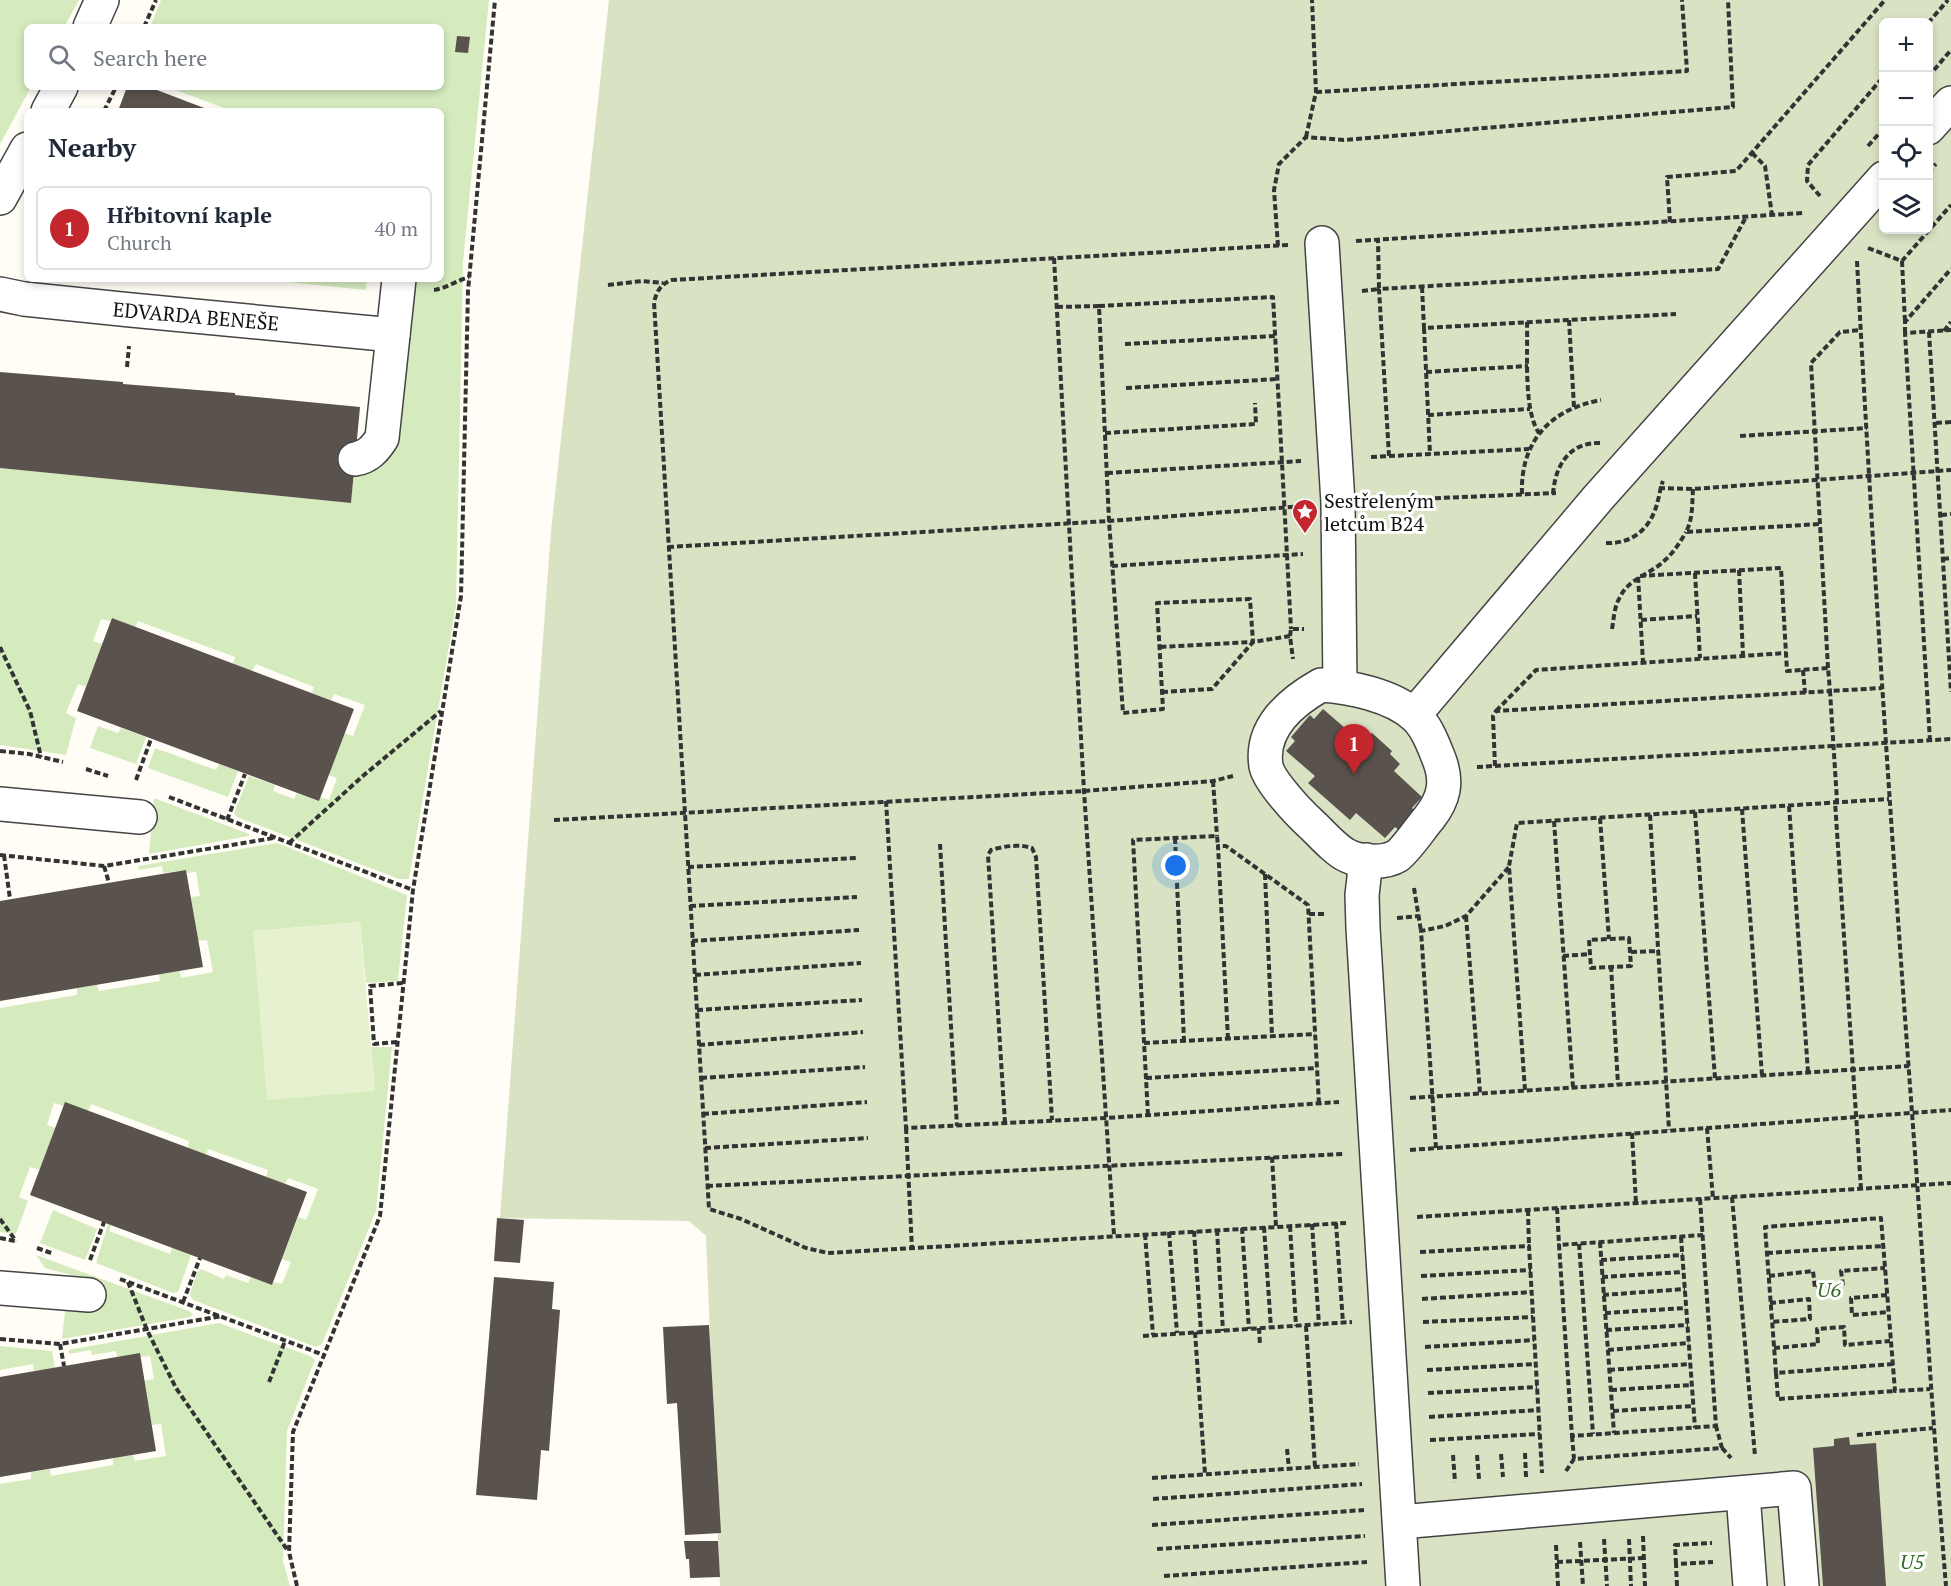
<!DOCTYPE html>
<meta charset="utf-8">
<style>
:root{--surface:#fff;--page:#f6f6f7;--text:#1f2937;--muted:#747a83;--line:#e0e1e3;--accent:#c4262e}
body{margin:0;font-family:"PT Serif",serif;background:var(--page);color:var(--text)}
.controls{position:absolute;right:18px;top:18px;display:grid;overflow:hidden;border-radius:9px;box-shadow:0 3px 9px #0003}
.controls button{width:54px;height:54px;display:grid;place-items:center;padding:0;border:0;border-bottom:2px solid var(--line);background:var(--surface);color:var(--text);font:30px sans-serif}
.you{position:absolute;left:1176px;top:866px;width:21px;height:21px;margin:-15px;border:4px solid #fff;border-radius:50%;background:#1a73e8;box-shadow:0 0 0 9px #1a73e833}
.badge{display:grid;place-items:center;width:39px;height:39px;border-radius:50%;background:var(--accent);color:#fff;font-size:20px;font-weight:700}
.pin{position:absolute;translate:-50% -50px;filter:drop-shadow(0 2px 3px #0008)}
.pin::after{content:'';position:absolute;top:32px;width:21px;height:18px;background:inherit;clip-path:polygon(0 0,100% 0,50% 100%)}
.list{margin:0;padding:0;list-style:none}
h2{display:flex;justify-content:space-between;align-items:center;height:78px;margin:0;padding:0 24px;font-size:26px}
h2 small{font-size:20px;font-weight:400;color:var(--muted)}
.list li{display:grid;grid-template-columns:39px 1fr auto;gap:18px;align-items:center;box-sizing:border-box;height:84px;margin:0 12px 12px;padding:0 12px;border:2px solid var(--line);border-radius:9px}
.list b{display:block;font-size:22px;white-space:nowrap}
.list p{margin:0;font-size:20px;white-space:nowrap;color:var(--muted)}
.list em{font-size:20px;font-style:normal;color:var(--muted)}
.icon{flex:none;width:33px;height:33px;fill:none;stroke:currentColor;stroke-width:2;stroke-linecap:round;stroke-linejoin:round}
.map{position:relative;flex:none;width:1951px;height:1586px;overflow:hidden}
.search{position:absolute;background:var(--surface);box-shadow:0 3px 9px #0003;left:24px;top:24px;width:420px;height:66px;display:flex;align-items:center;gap:15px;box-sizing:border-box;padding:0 21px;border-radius:9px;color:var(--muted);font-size:22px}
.panel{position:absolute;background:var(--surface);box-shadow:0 3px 9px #0003;left:24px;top:108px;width:420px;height:174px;border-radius:9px}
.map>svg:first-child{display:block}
.green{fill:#d5ebbd}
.cemetery{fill:#d9e3c4;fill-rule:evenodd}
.pitch{fill:#e6f2cf}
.building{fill:#5a524d}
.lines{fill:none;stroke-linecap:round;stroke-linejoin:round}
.minor-casing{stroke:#444;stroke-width:36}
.path{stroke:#333;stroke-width:4;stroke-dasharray:6 3;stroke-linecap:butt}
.minor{stroke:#fff;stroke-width:33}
.labels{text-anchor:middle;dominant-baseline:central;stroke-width:6;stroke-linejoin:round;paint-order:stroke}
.street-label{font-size:20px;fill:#111;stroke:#fff}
.poi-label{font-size:20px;fill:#111;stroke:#fff;text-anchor:start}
.park-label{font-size:20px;font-style:italic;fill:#2f6b1f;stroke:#fff}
</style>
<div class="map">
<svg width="1951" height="1586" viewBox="0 0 1951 1586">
<rect width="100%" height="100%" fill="#fffdf5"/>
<g class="green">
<polygon points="0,0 79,0 64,27 27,27 27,87 31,87 0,144"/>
<path d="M161 0H489L463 262 456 605 409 879H399L237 817 234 813 249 776 275 785 273 791 294 799 297 793 319 801 320 797 329 800 337 778 328 775 344 733 353 736 365 705 334 694 331 700 312 693 314 687 256 664 252 671 233 664 235 657 138 621 135 627 112 618 110 621 101 619 93 641 102 644 86 687 78 684 66 713 76 718 66 755 0 745V468L351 503 354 471C375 473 385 470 392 448L409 279H441V111H232L168 87H441V27H150Z"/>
<polygon points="258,279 361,279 367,280 366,290"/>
<polygon points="98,726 118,733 121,728 146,737 136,764 90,748"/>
<polygon points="155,748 216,770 219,764 238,771 228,797 148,768"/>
<polygon points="154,798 249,834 249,836 149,854"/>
<polygon points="277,843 407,895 398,981 366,983 360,922 253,931 375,1091 371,1047 392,1047 376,1211 322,1344 316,1347 193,1300 190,1294 197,1273 201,1269 224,1279 226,1275 248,1283 251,1277 272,1285 274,1282 282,1284 291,1262 282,1259 298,1217 306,1220 318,1189 288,1178 285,1184 266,1177 268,1170 208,1149 206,1155 188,1148 189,1141 91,1104 88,1111 65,1103 64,1106 54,1103 47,1125 55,1128 40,1170 30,1167 19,1197 28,1201 16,1234 0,1232 0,1008 77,995 77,988 97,985 99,991 160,981 159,974 180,971 181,978 213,972 207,940 198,941 191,897 200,896 196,872 187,873 186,870 163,873 162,866 139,870 138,866"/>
<polygon points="53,1210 97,1229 85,1260 40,1243"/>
<polygon points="108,1224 111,1225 109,1231 170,1254 172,1248 191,1255 178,1292 173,1293 96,1263"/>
<polygon points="36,1255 189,1311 193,1314 190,1317 62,1339 65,1311 88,1312 90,1280 45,1268"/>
<polygon points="219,1323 310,1356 315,1360 287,1431 283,1561 290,1586 0,1586 0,1484 31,1479 31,1472 50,1469 51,1476 113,1465 113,1458 133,1455 135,1461 166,1456 161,1424 152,1425 144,1381 154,1379 150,1356 141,1357 140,1354 117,1357 116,1351 92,1355 91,1350 69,1354 68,1350"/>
<polygon points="0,1346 52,1351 55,1368 34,1371 33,1364 0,1370"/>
</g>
<path class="cemetery" d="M609 0H1951V1586H720L706 1236 689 1221 500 1218 551 531ZM1884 22H1928V230H1884Z"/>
<polygon class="pitch" points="360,922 375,1091 267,1100 253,931"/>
<g class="building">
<polygon points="457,36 470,37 468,53 455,52"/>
<polygon points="127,87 149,87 212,111 118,111"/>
<polygon points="0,372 123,382 123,384 235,393 235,395 360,407 351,503 0,468"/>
<polygon points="112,618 354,709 319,801 77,711"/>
<polygon points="1323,709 1352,734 1358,727 1369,736 1372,733 1392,751 1390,754 1400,764 1394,771 1422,797 1412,808 1416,812 1399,830 1395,827 1385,838 1356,813 1350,820 1308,783 1315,776 1286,751 1295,741 1291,737 1310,715 1314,719"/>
<polygon points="186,870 203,967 0,1001 0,901"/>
<polygon points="65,1102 307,1192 272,1285 30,1195"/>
<polygon points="497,1218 524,1220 520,1263 494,1261"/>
<polygon points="494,1277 554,1282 552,1309 560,1310 549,1451 541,1450 537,1500 476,1495"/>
<polygon points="709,1325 721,1533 685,1535 677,1403 667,1404 663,1327"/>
<polygon points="140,1353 156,1451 0,1477 0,1377"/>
<polygon points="1849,1437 1850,1445 1876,1443 1886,1586 1823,1586 1813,1448 1834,1446 1834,1439"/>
<polygon points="684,1541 718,1541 720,1577 690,1578 689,1559 686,1559"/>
</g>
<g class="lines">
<defs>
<g id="minor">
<polyline points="90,27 102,0"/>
<polyline points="48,111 61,87"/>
<polyline points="1928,128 1951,103"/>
<polyline points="0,198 27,149"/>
<polyline points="1322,243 1338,503 1340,686"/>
<polyline points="0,294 24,299 131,310 393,335"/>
<path d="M355 459C368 457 375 449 382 438L399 279"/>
<path d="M1321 685C1350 687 1392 695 1415 716 1427 727 1433 744 1439 759 1448 782 1444 799 1429 818 1422 826 1405 851 1397 856 1384 864 1360 862 1348 856 1336 851 1320 832 1310 823 1298 812 1269 781 1266 766 1260 728 1291 702 1321 685Z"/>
<polyline points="1414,715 1598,498 1884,178"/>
<polyline points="0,804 140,817"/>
<polyline points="1366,860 1362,895 1363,928 1403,1586"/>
<polyline points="0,1288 89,1295"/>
<polyline points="1743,1494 1750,1586"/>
<polyline points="1400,1522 1794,1488 1802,1586"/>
</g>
</defs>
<use href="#minor" class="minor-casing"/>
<g class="path">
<polyline points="1928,23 1948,0"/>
<polyline points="144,27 156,0"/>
<polyline points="1934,70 1951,50"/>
<polyline points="1316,92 1687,71 1682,0"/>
<polyline points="104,111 116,87"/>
<polyline points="1306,137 1316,92 1312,0"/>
<polyline points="1868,146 1884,128"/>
<polyline points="1752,153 1765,166 1772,215"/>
<polyline points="1928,172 1936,164"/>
<polyline points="1820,196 1807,181 1808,165 1884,76"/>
<polyline points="1670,222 1667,177 1736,171 1885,0"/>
<polyline points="1356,241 1803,213"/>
<path d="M1288 245 671 280C660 285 657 291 654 302L709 1209 741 1219 806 1248 828 1253 1346 1223"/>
<polyline points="1278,246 1274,190 1279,164 1306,137 1344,140 1733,107 1728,0"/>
<polyline points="1868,248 1902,261 1951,205"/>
<polyline points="1054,258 1084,791 1114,1235"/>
<path d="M1857 261C1872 545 1891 829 1912 1113 1924 1271 1933 1429 1946 1586"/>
<polyline points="1902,261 1905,322"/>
<polyline points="608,285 642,281 663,283"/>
<polyline points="1422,287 1424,328 1676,314"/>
<path d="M434 290C444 289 458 280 469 277"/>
<polyline points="1362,291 1379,289 1378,240"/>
<polyline points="1099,306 1273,297 1291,629"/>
<polyline points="1057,307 1099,306 1109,521 1123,713 1163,709 1157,603 1250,599 1253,642 1159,647"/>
<polyline points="1569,320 1574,407"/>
<path d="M1527 322C1528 352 1523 410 1539 433"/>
<polyline points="1424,328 1430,454"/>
<polyline points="1944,331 1951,322"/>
<polyline points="1929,332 1951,692"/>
<polyline points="1905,333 1905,322 1951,269"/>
<polyline points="1125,344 1275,336"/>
<polyline points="127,367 129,346"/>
<polyline points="1426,372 1528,366"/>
<polyline points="1126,388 1277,379"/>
<polyline points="1428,415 1530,409"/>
<polyline points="1936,423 1951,422"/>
<polyline points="1105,433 1256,424 1255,403"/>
<polyline points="1740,436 1867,428"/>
<polyline points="1389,456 1379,289 1718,269 1746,217"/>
<polyline points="1371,457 1529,449"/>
<polyline points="1107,473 1301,461"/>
<polyline points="1659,488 1693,489 1951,470"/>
<path d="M1693 489C1692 504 1693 519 1686 532L1820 524"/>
<path d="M1522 494C1520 441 1551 409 1601 400"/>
<path d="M1553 494C1555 466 1569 442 1600 443"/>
<polyline points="1372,501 1556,493"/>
<polyline points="1941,515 1951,514"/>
<path d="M1606 543C1634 544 1652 527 1658 500 1660 494 1660 488 1663 481"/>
<polyline points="668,547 1109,521 1304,506"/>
<polyline points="1943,559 1951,558"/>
<polyline points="1112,566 1303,554"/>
<polyline points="1739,570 1743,655"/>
<polyline points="1695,573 1700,658"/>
<polyline points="1641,620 1697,616"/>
<path d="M1612 629C1614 618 1614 607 1620 597 1627 582 1642 577 1655 568 1669 559 1678 546 1686 532"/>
<polyline points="1290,636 1291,629 1304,629"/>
<polyline points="0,647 30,711 41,757"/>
<polyline points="1828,668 1811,363 1840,332 1861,330"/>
<polyline points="1803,670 1805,693"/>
<polyline points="1162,692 1212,689 1253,642 1290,636 1293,659"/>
<polyline points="1496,711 1536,670 1786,653"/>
<polyline points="1930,741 1905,333 1951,330"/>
<polyline points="0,751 29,754 63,762"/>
<polyline points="1495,766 1493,716 1496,711 1830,691 1828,668 1787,671 1781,568 1638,576 1643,662"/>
<polyline points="1477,767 1951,739"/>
<polyline points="86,769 108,776"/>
<polyline points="136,780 151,739"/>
<polyline points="1213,781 1217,836"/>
<polyline points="169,797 413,890"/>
<polyline points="886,801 906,1128 1107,1118 1339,1102"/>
<polyline points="1789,806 1808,1072"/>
<polyline points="1742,809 1762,1075"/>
<polyline points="1695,812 1715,1078"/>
<polyline points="1650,815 1669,1130"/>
<polyline points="1600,818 1609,939"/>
<polyline points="227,820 245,774"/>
<polyline points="554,820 1084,791 1213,781 1233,776"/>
<polyline points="1554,821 1573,1087"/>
<polyline points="1175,838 1184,1041"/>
<polyline points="289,843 364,775 441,711"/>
<polyline points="940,844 957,1126"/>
<polyline points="0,855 104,866 274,838"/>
<polyline points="4,855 10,899"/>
<polyline points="104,866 109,883"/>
<polyline points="688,867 856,858"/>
<polyline points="1265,874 1272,1036"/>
<polyline points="1414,888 1421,931"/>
<polyline points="690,906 857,897"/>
<polyline points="1309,914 1326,914"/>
<polyline points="1466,916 1480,1093"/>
<polyline points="1397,918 1419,916"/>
<polygon points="1629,938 1631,966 1591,968 1589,940"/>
<polyline points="692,941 859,930"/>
<polyline points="1631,952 1659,951"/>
<polyline points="1563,956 1590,954"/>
<polyline points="1611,966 1618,1084"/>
<polyline points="695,975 861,963"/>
<polyline points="697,1010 862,1000"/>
<polyline points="1228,1039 1218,846 1226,846 1308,905 1319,1104"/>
<polyline points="397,1042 374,1044 370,986 403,983"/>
<polyline points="1144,1043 1315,1034"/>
<polyline points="699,1045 863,1032"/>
<polyline points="701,1078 865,1067"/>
<polyline points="1146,1078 1317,1068"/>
<polyline points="1525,1090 1509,866 1517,823 1889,799"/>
<polyline points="1410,1098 1909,1066"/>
<polyline points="703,1114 867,1102"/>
<polyline points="1148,1115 1133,840 1217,836 1218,846"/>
<path d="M1005 1123 988 855 991 850C1004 846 1020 844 1032 848L1036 857 1052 1120"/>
<polyline points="906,1128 912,1249"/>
<polyline points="1707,1128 1713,1198"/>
<polyline points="1632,1133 1636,1203"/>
<polyline points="705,1148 868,1138"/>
<polyline points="1436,1148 1421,931 1445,926 1466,916 1509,867"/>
<polyline points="1410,1150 1951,1110"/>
<polyline points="1272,1157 1276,1226"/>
<polyline points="707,1186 1343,1154"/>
<polyline points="1861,1189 1835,802 1837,801 1830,691 1882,688"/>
<polyline points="1732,1197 1755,1456"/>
<polyline points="1700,1199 1716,1426 1572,1436 1559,1245 1703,1235"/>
<polyline points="1557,1208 1559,1245"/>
<polyline points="1528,1210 1529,1246"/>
<polyline points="1417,1217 1951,1183"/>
<polyline points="0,1219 16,1241"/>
<polyline points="1336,1223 1343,1323"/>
<polyline points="1312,1224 1319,1325"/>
<polyline points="1290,1226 1296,1326"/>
<polyline points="1264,1227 1271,1328"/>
<polyline points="1242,1228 1249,1329"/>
<polyline points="1217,1230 1223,1331"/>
<polyline points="1194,1231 1201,1332"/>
<polyline points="1169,1232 1177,1333"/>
<polyline points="1145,1234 1153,1335"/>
<polyline points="1681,1237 1695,1428"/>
<polyline points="0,1238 15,1241"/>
<polyline points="1600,1242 1614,1433"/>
<polyline points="1579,1244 1593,1434"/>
<polyline points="37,1248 54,1254"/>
<polyline points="1420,1252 1529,1246 1542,1473"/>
<polyline points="1767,1253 1883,1246"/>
<polyline points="90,1260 104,1222"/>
<polyline points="1601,1260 1683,1255"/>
<polyline points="1421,1276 1531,1270"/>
<polyline points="1769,1276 1813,1271 1815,1288 1843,1286 1841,1271 1885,1268"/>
<polyline points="1602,1277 1683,1272"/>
<polyline points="120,1279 324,1355"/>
<polyline points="128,1282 147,1330 176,1388 288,1551"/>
<polyline points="1603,1295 1685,1289"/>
<polyline points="1887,1295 1851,1298 1852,1315 1888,1312"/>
<polyline points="1422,1299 1532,1292"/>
<polyline points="183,1302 200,1258"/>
<polyline points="1770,1303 1809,1299 1810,1319 1771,1322"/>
<polyline points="1605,1313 1686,1308"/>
<polyline points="1423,1322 1533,1317"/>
<polyline points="1306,1326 1315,1467"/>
<polyline points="1259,1328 1260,1345"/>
<polyline points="1606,1330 1688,1325"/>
<polyline points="1195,1332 1205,1474"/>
<polyline points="1143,1336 1352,1322"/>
<polyline points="0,1339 60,1344 222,1316"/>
<polyline points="60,1344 64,1366"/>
<polyline points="1425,1347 1534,1340"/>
<polyline points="1774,1348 1818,1344 1817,1329 1844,1327 1845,1345 1890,1341"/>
<polyline points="1608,1350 1689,1343"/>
<polyline points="1893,1364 1776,1373 1765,1227 1881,1218 1895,1391 1930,1389"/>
<polyline points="1427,1370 1536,1364"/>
<polyline points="1609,1370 1690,1364"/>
<polyline points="1776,1373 1778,1399 1895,1391"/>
<polyline points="269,1382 285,1341"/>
<polyline points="1611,1390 1692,1385"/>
<polyline points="1428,1393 1537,1387"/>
<polyline points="1613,1411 1693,1406"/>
<polyline points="1429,1417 1539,1410"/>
<polyline points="1857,1435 1933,1428"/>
<polyline points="1572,1436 1574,1459 1722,1448 1716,1426"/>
<polyline points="1430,1440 1540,1434"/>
<polyline points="1722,1448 1731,1458"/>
<polyline points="1287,1449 1289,1469"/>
<polyline points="1525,1453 1526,1477"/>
<polyline points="1501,1454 1503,1477"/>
<polyline points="1453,1455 1455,1482"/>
<polyline points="1477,1455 1479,1479"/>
<polyline points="1566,1471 1574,1459"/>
<polyline points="1152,1478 1359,1464"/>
<polyline points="1153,1499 1362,1484"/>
<polyline points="1152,1525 1364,1510"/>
<polyline points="1643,1536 1645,1586"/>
<polyline points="1604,1539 1607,1586"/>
<polyline points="1629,1539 1631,1586"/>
<polyline points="1580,1542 1583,1586"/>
<polyline points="1556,1545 1558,1586"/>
<polyline points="1157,1549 1365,1536"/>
<polyline points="1557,1562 1644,1558"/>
<polyline points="1676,1564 1675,1545 1712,1543"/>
<polyline points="1164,1576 1367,1562"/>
<polyline points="297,1586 289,1552 293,1432 380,1216 413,890 461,596 468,291 495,0"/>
<polyline points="1677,1586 1676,1564 1713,1562"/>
</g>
<use href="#minor" class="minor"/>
</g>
<defs>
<symbol id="sight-pin" viewBox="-11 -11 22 30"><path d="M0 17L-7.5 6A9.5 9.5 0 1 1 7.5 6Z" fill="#c4262e" stroke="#fff"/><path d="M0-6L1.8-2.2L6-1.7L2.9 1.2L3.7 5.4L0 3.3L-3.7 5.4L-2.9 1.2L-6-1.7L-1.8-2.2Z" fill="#fff"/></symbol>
</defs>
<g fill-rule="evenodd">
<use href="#sight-pin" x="1290" y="497" width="30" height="40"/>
</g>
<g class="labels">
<g class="street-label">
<text transform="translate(196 316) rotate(5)">EDVARDA BENEŠE</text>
</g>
<g class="poi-label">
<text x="1324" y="500">Sestřeleným<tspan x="1324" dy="23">letcům B24</tspan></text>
</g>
<g class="park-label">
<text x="1829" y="1289">U6</text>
<text x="1912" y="1561">U5</text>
</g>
</g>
</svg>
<div class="controls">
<button>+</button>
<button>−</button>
<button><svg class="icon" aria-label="locate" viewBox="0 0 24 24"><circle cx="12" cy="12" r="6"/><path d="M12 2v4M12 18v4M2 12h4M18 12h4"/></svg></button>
<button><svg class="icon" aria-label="layers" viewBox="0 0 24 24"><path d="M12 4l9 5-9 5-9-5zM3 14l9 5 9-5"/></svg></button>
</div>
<div class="you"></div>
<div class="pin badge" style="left:1354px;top:774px">1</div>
<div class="search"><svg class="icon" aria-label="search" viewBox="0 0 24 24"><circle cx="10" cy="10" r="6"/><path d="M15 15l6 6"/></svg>Search here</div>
<section class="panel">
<h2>Nearby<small></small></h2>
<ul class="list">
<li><span class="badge">1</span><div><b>Hřbitovní kaple</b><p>Church</p></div><em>40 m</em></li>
</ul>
</section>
</div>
